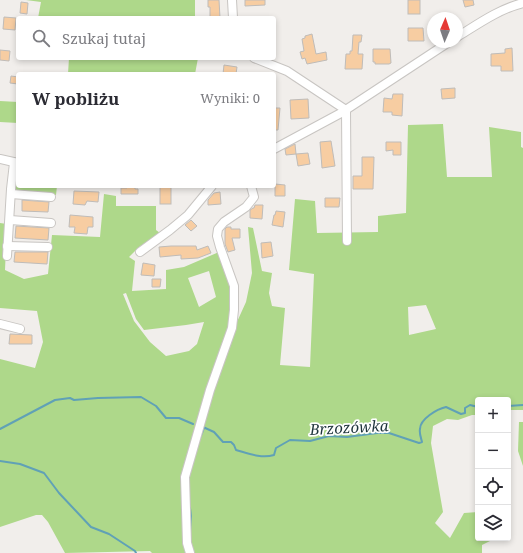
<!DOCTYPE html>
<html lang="pl">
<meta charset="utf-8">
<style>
:root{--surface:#fff;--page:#f2f2f3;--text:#2b2b33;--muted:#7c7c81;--line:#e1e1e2}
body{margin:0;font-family:"Noto Serif",serif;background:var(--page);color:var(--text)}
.controls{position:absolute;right:12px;bottom:12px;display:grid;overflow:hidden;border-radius:4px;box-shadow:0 2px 6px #0003}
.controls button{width:36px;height:36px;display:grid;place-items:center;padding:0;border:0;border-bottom:1px solid var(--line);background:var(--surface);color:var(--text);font:20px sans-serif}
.compass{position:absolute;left:427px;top:12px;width:36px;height:36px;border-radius:50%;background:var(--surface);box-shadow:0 2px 6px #0003;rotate:2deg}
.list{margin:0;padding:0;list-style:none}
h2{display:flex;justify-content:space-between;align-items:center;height:52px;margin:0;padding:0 16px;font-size:17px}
h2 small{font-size:13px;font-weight:400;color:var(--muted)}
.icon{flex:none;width:22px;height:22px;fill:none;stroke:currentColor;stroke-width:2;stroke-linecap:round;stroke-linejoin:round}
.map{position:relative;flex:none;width:523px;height:553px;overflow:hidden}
.search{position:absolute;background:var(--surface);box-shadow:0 2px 6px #0003;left:16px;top:16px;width:260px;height:44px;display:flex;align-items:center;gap:10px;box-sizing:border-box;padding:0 14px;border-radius:4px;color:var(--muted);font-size:15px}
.panel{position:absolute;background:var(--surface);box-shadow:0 2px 6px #0003;left:16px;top:72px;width:260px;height:116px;border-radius:4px}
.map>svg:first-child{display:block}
.green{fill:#aed88a;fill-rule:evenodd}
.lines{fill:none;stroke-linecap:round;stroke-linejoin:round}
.stream{stroke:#60a1b6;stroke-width:2}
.building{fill:#f7cda2;stroke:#bfbcb9}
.minor-casing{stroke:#c8c5c2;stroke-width:10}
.minor{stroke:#fff;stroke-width:8}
.labels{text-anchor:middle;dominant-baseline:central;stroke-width:3.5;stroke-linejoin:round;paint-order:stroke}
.water-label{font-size:15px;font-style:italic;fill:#1d333a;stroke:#fff}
</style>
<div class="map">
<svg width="523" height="553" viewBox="0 0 523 553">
<rect width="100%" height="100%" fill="#f1eeeb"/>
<g class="green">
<polygon points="26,0 195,0 195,18 38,18 41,2"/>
<polygon points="69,58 198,58 195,74 68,74"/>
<polygon points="0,101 18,102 18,123 0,122"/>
<path d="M443 124 447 177H492L489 127 521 132V147L523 148V410H508V400H478V415H472L458 420 447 419 433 426 431 443 443 512 435 523 450 538 464 513 478 512V538H492V540L482 545V553H152L150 551 65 553 48 522 42 515H36L0 527V359L35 368 43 342 37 311 0 308V223L7 224 5 270 24 279 48 274 52 235 100 237 104 194 116 196V206H156V230L160 233 139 247 129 257 135 261 132 291 166 289V270L184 267 219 252 231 286 236 324 246 302 252 273 248 227 253 228 262 271 272 273 269 293 272 306 285 308 280 365 310 367 314 274 289 270 295 199 315 201 317 233 378 232V216L406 213 408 125ZM209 271 216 297 199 307 188 278ZM126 293 136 319 144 330 186 325 204 322 197 344 189 351 166 356 150 342 134 321 123 294ZM426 305 436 329 409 335 408 307Z"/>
<polygon points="18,171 18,186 57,186 56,195 16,191 16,174"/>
<polygon points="519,422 523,422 523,466 518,451"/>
</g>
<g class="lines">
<g class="stream">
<polyline points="508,406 523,405"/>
<path d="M203 427 214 432 223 442H231L234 445 236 450C247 453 261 459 274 455L276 448 290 440 310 441 329 436 347 437 377 433H389L419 443 422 442C421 438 419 433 420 429 420 419 437 409 446 407L461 414 465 413V408L470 405 478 407"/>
<polyline points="0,429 55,400 70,398 74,400 98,398 141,397 156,406 166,418 179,418 193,424"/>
<polyline points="200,438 204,428"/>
<polyline points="0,461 20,464 44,473 59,493 91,527 109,534 135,551 136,553"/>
<polyline points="190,508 191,516 190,532"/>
</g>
</g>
<g class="building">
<polygon points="208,0 219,0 220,18 210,18 210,7 208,7"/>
<polygon points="245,0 265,0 265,5 245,6"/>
<rect x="408" y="0" width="12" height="14"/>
<polygon points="463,0 473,0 474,5 465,7"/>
<polygon points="21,2 28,3 27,14 20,13"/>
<polygon points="4,17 16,18 15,30 3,29"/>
<polygon points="408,28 423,28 424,41 408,41"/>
<polygon points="312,34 316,54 326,52 327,60 307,64 305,58 302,59 300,52 304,51 302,39 305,38 305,36"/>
<polygon points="353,35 362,35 361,42 359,42 358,54 363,54 362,69 345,69 346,54 350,54 350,51 352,51"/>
<polygon points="512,48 513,71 501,71 501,66 491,66 491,54 505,53 505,49"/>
<polygon points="373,49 390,49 391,63 389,64 375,64 375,62 373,62"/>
<polygon points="0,50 10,51 9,61 0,60"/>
<polygon points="224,65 237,67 236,74 223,74"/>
<polygon points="11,76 18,77 18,84 10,83"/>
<polygon points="455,88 455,98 442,99 441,89"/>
<polygon points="393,94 403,94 402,116 392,115 392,112 383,112 384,98 392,99"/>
<polygon points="308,99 309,118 291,119 290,100"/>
<polygon points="274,108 280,108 278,130 274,130"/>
<polygon points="331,141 335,166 322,168 320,142"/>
<polygon points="386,142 401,142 401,155 393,155 393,150 386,151"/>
<polygon points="295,144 296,154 286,155 285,149"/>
<polygon points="308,153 310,164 298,166 296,154"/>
<polygon points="362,157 374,157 373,189 353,189 353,176 362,176"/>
<polygon points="275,184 285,185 285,196 275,196"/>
<polygon points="127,186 135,186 135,189 138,189 138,194 121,194 121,188 127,188"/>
<rect x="160" y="186" width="11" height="18"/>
<polygon points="74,191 99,192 98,202 87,201 85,205 73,204"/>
<polygon points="220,192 221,204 208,205 208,200 214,193"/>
<polygon points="325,198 340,198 339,207 325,207"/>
<polygon points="22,200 49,202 48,212 22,211"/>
<polygon points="255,205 263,205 262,219 250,218 250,210 253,208 254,208"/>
<polygon points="276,211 285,212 283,227 272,225 274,215 275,215"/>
<polygon points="70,215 93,217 93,227 88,227 87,234 74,233 75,227 69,227"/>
<polygon points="191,220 197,226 191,231 185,225"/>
<polygon points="16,226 49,228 48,240 15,238"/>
<polygon points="227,227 231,227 231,229 240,229 240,238 232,238 235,250 228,252 225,244 225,229"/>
<polygon points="271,242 273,256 262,258 261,243"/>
<polygon points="171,246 196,246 197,250 208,246 211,253 198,258 181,259 181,255 160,257 159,247"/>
<polygon points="15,252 48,252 47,264 14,262"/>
<polygon points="143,263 155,265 154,276 141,275"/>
<polygon points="152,279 161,279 160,287 152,287"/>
<polygon points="10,334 32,335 32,344 9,344"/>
</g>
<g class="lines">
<defs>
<g id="minor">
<polyline points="232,0 233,18"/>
<path d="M457 37C478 24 499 9 523 3"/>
<polyline points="254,58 287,71 346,110 347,241"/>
<polyline points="274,149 341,113 449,42"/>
<polyline points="0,159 18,163"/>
<polyline points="11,194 51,197"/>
<polyline points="10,220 51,223"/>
<polyline points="7,246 48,247"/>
<polyline points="140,252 170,230 188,215 212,186"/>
<polyline points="7,256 11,189 14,163"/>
<polyline points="0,324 20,329"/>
<polyline points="190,553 187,543 185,477 210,390 232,328 234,310 234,286 220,247 217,236 218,229 224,222 246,207 254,197 251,186"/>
</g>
</defs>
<use href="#minor" class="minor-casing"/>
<use href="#minor" class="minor"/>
</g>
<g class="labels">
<g class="water-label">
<text transform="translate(349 427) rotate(-3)">Brzozówka</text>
</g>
</g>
</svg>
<div class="controls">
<button>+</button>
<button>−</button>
<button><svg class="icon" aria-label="locate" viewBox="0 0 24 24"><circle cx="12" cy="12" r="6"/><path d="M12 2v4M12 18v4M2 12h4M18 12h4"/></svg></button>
<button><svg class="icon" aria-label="layers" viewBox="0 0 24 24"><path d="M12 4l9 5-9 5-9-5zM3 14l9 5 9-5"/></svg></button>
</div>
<svg class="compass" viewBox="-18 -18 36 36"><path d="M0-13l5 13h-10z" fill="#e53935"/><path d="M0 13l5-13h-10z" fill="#7c7c81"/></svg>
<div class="search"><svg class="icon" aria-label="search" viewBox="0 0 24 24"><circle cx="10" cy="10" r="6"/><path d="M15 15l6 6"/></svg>Szukaj tutaj</div>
<section class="panel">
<h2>W pobliżu<small>Wyniki: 0</small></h2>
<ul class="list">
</ul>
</section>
</div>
